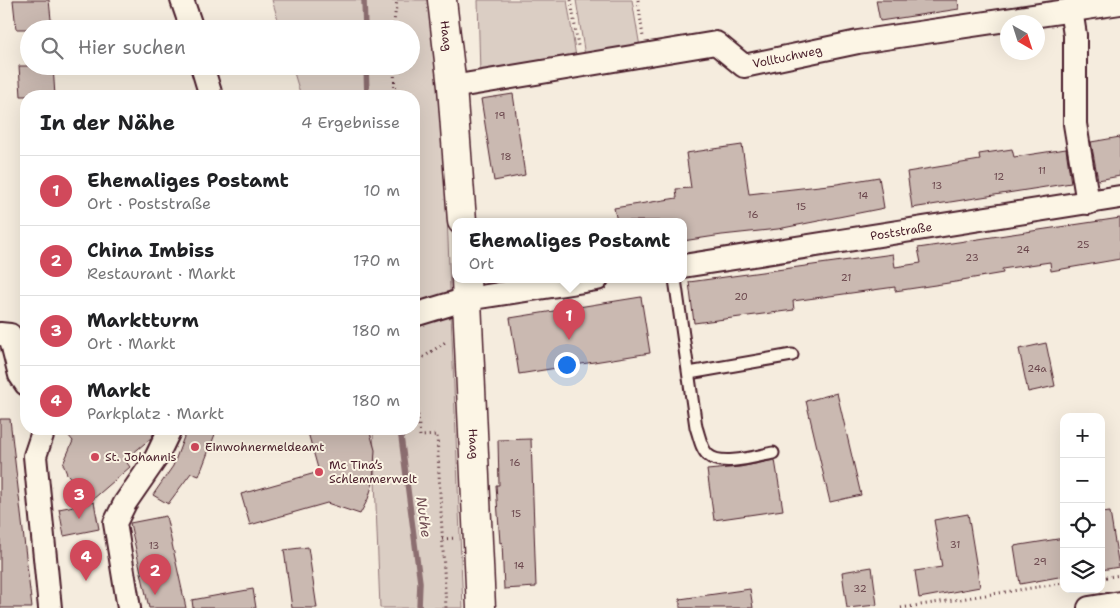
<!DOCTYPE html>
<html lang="de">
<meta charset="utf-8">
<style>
:root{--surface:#fff;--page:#f6f6f6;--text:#202124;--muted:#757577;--line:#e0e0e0;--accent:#d1495b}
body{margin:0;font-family:"Shantell Sans",sans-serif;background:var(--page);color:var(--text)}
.controls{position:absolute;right:15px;bottom:15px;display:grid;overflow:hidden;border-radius:10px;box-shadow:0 5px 20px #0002}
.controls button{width:45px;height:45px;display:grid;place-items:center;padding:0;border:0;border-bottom:1px solid var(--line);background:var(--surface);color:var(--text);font:25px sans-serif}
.compass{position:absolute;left:1000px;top:15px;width:45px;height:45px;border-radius:50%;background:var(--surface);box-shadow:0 5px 20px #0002;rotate:141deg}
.you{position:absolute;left:566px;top:364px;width:18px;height:18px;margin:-12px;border:4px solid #fff;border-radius:50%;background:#1a73e8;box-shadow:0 0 0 8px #1a73e833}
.badge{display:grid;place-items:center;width:32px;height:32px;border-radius:50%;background:var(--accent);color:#fff;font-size:16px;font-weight:700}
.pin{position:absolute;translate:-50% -41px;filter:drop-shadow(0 1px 2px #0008)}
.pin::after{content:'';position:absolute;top:26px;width:18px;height:15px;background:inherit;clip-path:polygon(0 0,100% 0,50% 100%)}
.popup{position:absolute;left:452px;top:218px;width:235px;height:65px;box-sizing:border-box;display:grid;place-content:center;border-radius:10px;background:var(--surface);filter:drop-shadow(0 1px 4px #0005);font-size:16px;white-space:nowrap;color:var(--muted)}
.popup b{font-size:19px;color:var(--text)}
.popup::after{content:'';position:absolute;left:50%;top:100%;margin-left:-10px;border:10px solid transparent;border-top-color:var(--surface)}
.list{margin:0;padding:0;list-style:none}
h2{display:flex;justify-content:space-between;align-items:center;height:65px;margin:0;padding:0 20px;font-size:21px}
h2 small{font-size:16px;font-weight:400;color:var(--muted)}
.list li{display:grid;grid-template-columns:32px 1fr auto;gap:15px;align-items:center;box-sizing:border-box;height:70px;padding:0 20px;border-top:1px solid var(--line)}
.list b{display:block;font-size:19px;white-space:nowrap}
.list p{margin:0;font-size:16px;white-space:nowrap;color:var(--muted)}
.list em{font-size:16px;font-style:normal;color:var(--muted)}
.icon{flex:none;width:28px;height:28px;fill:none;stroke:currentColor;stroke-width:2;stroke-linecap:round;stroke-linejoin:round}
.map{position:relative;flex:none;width:1120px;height:608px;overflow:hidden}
.search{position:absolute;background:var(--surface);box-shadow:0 5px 20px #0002;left:20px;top:20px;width:400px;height:55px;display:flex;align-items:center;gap:12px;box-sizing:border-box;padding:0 18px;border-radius:28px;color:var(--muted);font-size:19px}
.panel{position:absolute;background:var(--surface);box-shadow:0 5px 20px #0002;left:20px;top:90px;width:400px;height:345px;border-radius:20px}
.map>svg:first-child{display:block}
.green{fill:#dbcec4;stroke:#927678}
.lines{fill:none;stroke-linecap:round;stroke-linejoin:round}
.stream{stroke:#8c6e70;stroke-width:5.5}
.building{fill:#cab9b1;stroke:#4a1f2b}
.lane-casing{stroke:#4a1f2b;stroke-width:15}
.street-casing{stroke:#4a1f2b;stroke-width:26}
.secondary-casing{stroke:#4a1f2b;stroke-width:31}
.path{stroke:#4a1f2b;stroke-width:3;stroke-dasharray:1 4;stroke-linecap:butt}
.lane{stroke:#fcf5e5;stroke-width:11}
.street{stroke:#fcf5e5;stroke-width:22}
.secondary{stroke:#fcf5e5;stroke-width:28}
.poi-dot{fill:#d1495b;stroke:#fcf5e5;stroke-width:2}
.labels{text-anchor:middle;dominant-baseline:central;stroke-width:4;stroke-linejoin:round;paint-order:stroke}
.number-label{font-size:10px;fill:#6a464c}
.street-label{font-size:12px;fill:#4a1f2b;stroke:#fcf5e5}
.poi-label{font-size:12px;fill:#4a1f2b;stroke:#fcf5e5;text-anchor:start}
.water-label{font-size:14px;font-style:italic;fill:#704d53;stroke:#fcf5e5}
</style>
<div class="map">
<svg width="1120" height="608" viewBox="0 0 1120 608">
<rect width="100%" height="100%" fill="#f5ecde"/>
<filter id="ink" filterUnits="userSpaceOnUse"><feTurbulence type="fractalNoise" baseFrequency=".02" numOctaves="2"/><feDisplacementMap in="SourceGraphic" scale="10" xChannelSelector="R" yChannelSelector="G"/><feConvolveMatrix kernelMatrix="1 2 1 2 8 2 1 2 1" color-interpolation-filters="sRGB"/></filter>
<g filter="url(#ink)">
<g class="green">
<polygon points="272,0 429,0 442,92 463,608 380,608 373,429 414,429 414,96 301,96 292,66 411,66 411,29 281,29"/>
<polygon points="478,0 567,0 576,57 480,74"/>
<polygon points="576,0 632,0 640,47 585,56"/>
</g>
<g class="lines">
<g class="stream">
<polyline points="364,0 365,29"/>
<polyline points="366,66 367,96"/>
<polyline points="400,429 420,582 419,608"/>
</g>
</g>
<g class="building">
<polygon points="13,0 49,0 52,29 16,29"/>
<polygon points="876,0 958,0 959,9 880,21"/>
<polygon points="19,66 53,66 55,96 21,96"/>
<polygon points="513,94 525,175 494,181 481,99"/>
<polygon points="1120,137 1120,176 1098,180 1091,142"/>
<polygon points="742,145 749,194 837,184 879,177 884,208 778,229 722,235 683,241 683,221 617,221 614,208 677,198 676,189 691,188 686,153"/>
<polygon points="1012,149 1014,157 1066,149 1071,183 912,208 907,172 980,160 979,154"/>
<polygon points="1120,218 1120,259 1051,271 1050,262 1002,269 1003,273 962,280 962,281 895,291 895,287 793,301 794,310 694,323 689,282 893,254 895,267 921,263 918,248"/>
<polygon points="641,297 650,353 519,374 510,318"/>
<polygon points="1046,343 1055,386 1028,392 1019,349"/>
<polygon points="837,393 861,495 830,502 806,401"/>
<polygon points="0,419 10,419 32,608 0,608"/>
<polygon points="75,429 156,429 151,438 125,460 130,467 92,500 67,474 63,464 73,441 68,435"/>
<polygon points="187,429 217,429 199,476 191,473 168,504 153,495 173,466"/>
<polygon points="307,429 369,429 375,450 373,483 368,499 360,514 327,503 250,525 241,494 319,472"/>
<polygon points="531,439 536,587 504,589 502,542 500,543 496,485 499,485 498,440"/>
<polygon points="775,460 783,510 714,520 707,470 740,467"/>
<polygon points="94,502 99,529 64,536 59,509"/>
<polygon points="1110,512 1119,567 1101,570 1101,513"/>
<polygon points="968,514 980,587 919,598 915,571 942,567 934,520"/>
<polygon points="166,516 177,567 186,608 149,608 130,523"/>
<polygon points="1064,538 1064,576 1020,584 1014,546"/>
<polygon points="308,547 317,608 292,608 284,550"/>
<polygon points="872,567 877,605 847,608 842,572"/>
<polygon points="253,589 256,608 193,608 192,600"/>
<polygon points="750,589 753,608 680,608 680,599"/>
</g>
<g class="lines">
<defs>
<g id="lane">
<path d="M675 279 696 427C699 435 701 449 708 455 721 467 757 456 773 453"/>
<polyline points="689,373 792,355"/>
</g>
<g id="street">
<polyline points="182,0 192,29"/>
<polyline points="1071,10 1075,35 1075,124 1088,203"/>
<polyline points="202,66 211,96"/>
<path id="s1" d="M452 87 716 43 744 66 858 42 1120 3"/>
<path id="s2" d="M683 266 1120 197"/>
<polyline points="414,315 467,299 597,279"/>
<polyline points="0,334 10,335 20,375 26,384"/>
<polyline points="44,429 35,456 50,608"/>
<polyline points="129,608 115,523 125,503 156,458 170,429"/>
<polyline points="1089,608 1120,603"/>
</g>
<g id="secondary">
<path id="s3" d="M442 0 452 87 462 221"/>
<path id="s4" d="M466 279 481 608"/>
</g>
</defs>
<use href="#lane" class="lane-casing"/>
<use href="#street" class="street-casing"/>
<use href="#secondary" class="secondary-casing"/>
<g class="path">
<polyline points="571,0 578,46"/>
<polyline points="638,0 643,37"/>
<polyline points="393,29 397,0"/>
<polyline points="394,66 395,96"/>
<polyline points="414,264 415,294"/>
<polyline points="416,335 416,397 420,436 437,435 446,608"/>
<polyline points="415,363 447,341"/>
<polyline points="442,539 456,538"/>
<polyline points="1101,578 1120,575"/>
<polyline points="901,608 1064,583"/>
</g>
<use href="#lane" class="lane"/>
<use href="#street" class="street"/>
<use href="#secondary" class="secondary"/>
</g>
</g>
<g class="poi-dot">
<circle cx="195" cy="447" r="5"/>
<circle cx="95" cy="457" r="5"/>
<circle cx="319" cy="472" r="5"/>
</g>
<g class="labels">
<g class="number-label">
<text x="500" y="115">19</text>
<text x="506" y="156">18</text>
<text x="1042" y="170">11</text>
<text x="999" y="176">12</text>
<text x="937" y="185">13</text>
<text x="863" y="195">14</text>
<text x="801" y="206">15</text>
<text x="753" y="214">16</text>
<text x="1083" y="244">25</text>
<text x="1023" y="249">24</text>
<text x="972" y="257">23</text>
<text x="846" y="277">21</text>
<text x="741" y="296">20</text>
<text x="1037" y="368">24a</text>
<text x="515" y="462">16</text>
<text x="516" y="513">15</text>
<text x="955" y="544">31</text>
<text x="154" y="545">13</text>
<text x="1040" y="561">29</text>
<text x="519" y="565">14</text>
<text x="860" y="588">32</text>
</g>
<g class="street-label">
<text stroke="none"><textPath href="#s3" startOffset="36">Haag</textPath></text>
<text stroke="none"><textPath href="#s1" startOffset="348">Volltuchweg</textPath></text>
<text stroke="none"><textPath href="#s2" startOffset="221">Poststraße</textPath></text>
<text stroke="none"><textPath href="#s4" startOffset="165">Haag</textPath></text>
</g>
<g class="poi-label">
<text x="205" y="447">Einwohnermeldeamt</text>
<text x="105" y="457">St. Johannis</text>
<text x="329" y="465">Mc Tina’s<tspan x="329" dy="14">Schlemmerwelt</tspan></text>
</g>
<g class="water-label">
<text transform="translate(424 517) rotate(82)">Nuthe</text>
</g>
</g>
</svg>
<div class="controls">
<button>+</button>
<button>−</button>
<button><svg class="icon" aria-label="locate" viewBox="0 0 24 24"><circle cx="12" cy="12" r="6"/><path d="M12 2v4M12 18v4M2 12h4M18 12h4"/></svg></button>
<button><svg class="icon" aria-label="layers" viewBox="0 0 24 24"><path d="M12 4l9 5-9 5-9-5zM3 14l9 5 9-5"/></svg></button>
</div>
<svg class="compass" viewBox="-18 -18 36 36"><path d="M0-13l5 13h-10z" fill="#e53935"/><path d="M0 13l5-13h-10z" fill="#757577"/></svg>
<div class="you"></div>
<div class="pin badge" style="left:569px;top:340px">1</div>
<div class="popup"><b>Ehemaliges Postamt</b>Ort</div>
<div class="pin badge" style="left:155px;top:595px">2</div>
<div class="pin badge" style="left:79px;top:519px">3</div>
<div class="pin badge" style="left:86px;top:581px">4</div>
<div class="search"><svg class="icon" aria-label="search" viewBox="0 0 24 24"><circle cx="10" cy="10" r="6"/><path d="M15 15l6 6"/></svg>Hier suchen</div>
<section class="panel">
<h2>In der Nähe<small>4 Ergebnisse</small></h2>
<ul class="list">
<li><span class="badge">1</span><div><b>Ehemaliges Postamt</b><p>Ort · Poststraße</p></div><em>10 m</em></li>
<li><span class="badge">2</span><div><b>China Imbiss</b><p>Restaurant · Markt</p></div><em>170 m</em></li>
<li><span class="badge">3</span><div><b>Marktturm</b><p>Ort · Markt</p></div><em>180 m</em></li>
<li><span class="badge">4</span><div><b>Markt</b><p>Parkplatz · Markt</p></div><em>180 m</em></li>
</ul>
</section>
</div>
